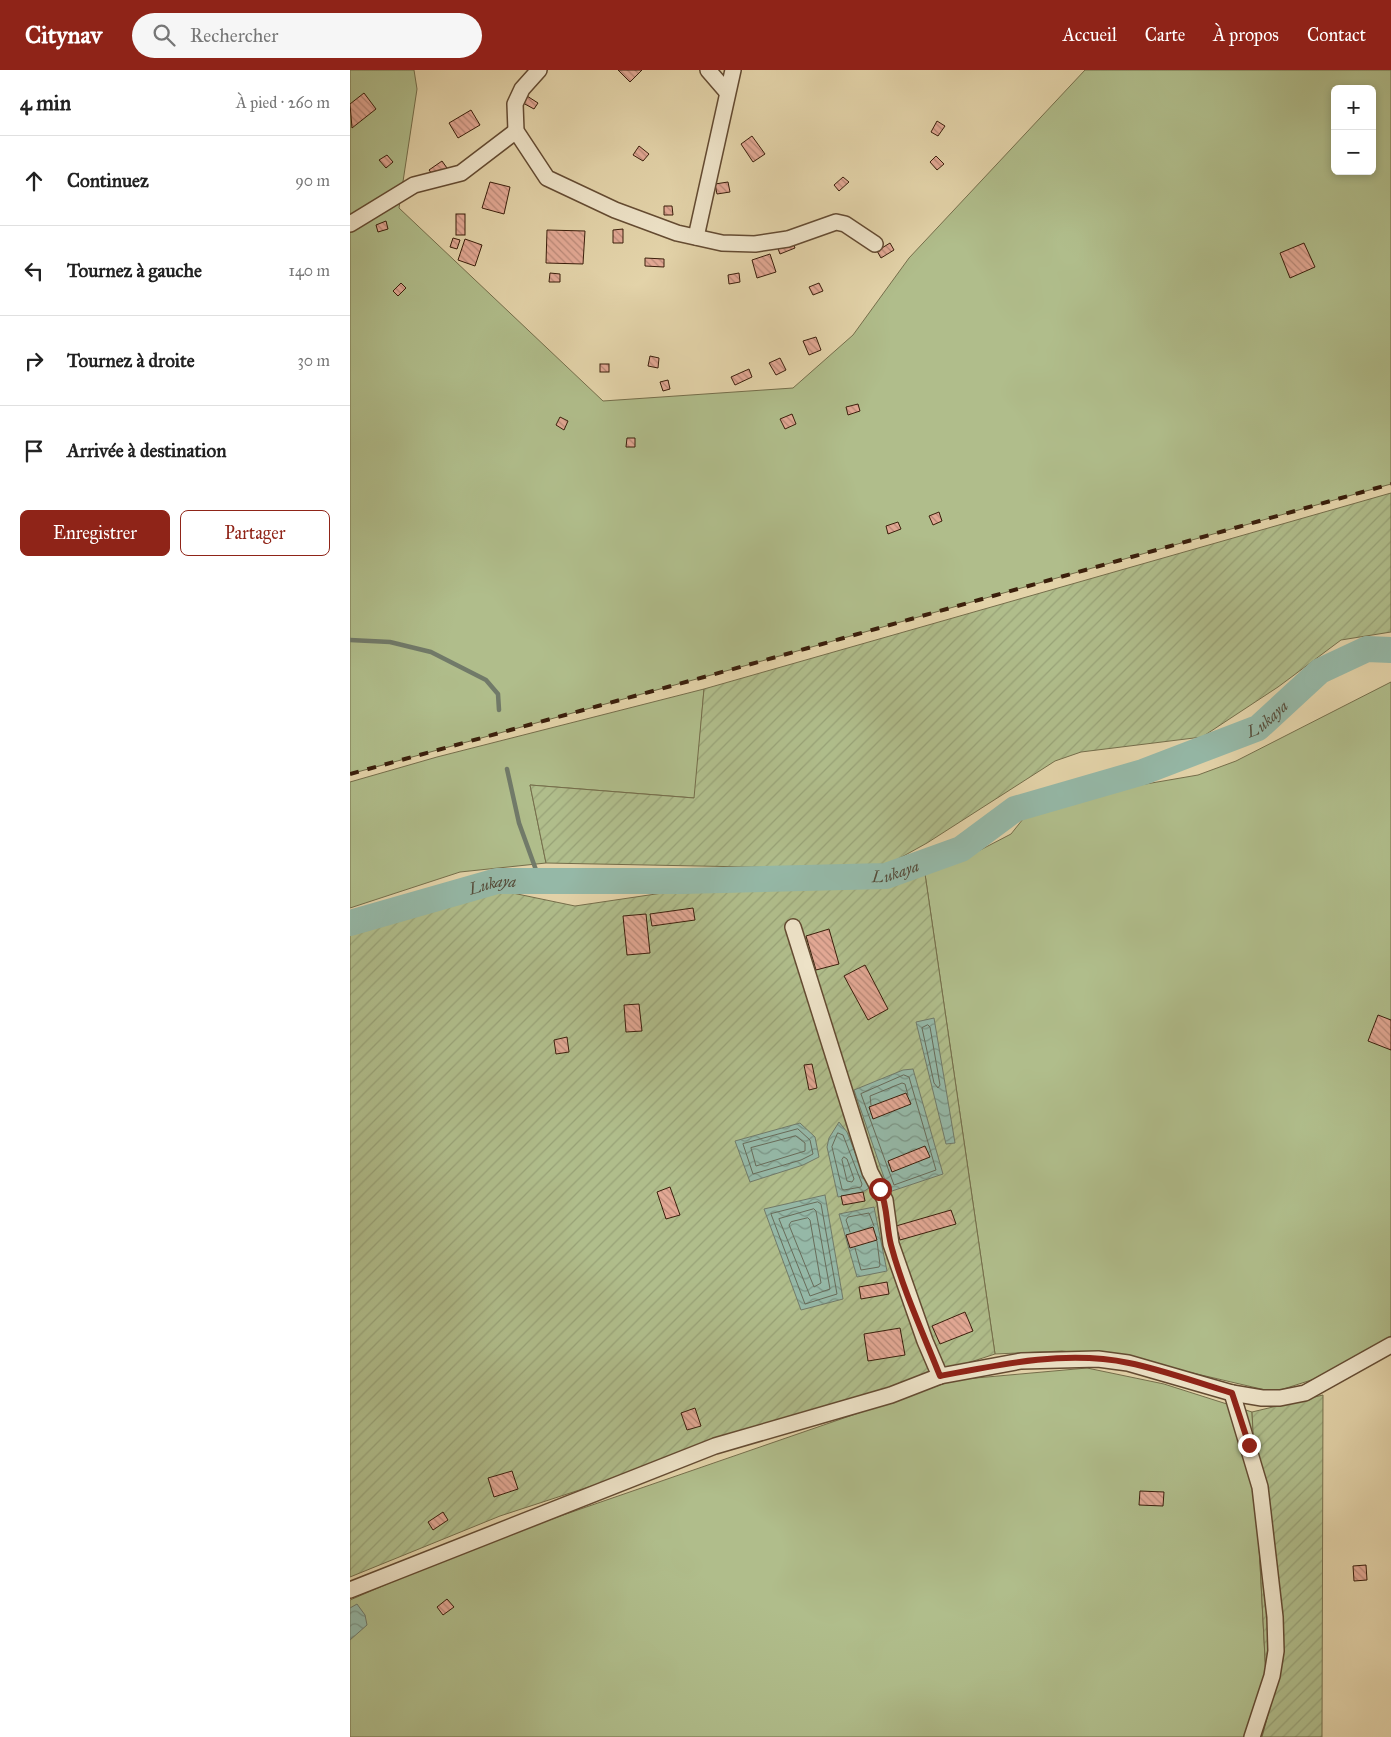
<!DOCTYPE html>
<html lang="fr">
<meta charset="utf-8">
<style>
:root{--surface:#fff;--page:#f6f6f6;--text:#222;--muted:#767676;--line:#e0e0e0;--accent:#8f2418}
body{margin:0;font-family:"IM FELL Great Primer",serif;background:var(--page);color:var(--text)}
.controls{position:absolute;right:15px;top:15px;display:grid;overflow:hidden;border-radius:8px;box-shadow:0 2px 8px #0003}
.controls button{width:45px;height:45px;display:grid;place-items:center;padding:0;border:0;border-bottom:1px solid var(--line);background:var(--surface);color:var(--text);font:25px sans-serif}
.stop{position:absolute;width:15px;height:15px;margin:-11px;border:4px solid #8f2418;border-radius:50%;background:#fff}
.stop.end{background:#8f2418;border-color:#fff;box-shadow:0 1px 5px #0008}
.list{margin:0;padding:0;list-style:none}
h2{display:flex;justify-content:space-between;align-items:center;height:65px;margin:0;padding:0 20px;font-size:21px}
h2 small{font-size:16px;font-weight:400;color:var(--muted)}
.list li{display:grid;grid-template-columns:32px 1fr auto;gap:15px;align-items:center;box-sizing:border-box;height:90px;padding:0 20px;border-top:1px solid var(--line)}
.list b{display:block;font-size:19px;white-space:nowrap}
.list em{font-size:16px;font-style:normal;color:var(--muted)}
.actions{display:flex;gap:10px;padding:15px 20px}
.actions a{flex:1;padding:11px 0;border:1px solid var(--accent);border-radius:8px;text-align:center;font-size:18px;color:var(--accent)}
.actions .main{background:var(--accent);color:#fff}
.icon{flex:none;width:28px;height:28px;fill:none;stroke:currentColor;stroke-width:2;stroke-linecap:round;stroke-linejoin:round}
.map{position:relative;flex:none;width:1041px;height:1667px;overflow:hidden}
header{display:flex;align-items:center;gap:30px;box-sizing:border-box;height:70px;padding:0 25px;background:var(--accent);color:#fff}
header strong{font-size:24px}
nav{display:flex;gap:28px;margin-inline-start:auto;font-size:18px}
.search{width:350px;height:45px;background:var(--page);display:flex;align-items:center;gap:12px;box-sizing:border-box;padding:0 18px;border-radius:28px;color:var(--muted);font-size:19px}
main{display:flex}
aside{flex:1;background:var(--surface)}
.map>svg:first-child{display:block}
.grass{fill:#b0bd8b;stroke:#756e4b;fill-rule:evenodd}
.garden{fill:url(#garden-furrows);stroke:#756e4b}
.water{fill:url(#water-waves);stroke:#717a69}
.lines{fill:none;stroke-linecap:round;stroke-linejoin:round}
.shore{stroke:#686b59;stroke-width:1}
.stream{stroke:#717a69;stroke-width:4.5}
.river{stroke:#95b8a7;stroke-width:26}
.building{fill:url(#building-back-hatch);stroke:#3a1e0b}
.street-casing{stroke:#644b32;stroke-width:18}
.street{stroke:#ede2c7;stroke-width:15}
.rail{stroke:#3a1e0b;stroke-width:4;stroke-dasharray:9 9;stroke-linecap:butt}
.route{stroke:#8f2418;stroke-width:6}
.labels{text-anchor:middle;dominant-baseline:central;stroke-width:4;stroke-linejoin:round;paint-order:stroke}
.water-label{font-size:16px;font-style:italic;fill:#554c3a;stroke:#ede2c7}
</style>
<header>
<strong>Citynav</strong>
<div class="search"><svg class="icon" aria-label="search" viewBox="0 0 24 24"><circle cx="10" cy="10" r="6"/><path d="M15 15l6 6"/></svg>Rechercher</div>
<nav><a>Accueil</a><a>Carte</a><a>À propos</a><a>Contact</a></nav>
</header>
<main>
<aside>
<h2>4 min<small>À pied · 260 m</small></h2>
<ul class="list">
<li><svg class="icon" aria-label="ahead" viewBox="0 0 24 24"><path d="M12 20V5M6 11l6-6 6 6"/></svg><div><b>Continuez</b></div><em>90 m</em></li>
<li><svg class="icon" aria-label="left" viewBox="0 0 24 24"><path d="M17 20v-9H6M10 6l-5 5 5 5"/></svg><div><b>Tournez à gauche</b></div><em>140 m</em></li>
<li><svg class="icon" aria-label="right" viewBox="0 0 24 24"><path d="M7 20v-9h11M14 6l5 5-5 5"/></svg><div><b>Tournez à droite</b></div><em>30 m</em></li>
<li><svg class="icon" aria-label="arrive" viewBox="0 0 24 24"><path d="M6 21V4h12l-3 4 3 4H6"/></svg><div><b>Arrivée à destination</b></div></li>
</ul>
<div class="actions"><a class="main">Enregistrer</a><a>Partager</a></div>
</aside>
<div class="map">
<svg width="1041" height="1667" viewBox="0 0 1041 1667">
<defs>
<pattern id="garden-furrows" width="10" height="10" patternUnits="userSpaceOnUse" patternTransform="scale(1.25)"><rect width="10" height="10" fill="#b0bd8b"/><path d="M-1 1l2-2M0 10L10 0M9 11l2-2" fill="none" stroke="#98a277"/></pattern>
<pattern id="water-waves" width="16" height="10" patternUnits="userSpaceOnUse" patternTransform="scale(1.25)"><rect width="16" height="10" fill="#95b8a7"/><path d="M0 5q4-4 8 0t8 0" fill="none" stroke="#7b9586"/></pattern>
<pattern id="building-back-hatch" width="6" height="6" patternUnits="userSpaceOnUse" patternTransform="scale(1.25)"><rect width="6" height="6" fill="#e2a894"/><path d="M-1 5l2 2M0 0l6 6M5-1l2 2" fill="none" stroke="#b88877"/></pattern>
</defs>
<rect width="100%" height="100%" fill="#e3d3a9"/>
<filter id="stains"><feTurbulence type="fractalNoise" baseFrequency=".004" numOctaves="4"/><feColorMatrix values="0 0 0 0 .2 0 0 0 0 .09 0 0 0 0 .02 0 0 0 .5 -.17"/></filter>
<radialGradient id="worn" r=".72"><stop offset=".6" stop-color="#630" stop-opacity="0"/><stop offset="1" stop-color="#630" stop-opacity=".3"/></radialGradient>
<g class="grass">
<path d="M0 0H64L67 19 49 138 253 331 443 318 503 265 559 188 735 0H1041V414L394 596 0 704ZM985 19H1022V101H985Z"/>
<polygon points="1041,612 1041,1266 974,1306 924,1322 787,1290 712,1281 645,1284 575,804 613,789 661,764 677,744 738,724 848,705 886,691"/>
<polygon points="354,619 345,728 180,715 196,793 110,802 0,838 0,712 87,687"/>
<polygon points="737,1298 814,1314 902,1342 918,1645 912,1667 0,1667 0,1530 135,1472 604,1310"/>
</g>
<g class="garden">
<polygon points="1041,423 1041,562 991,570 928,617 852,667 731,682 705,691 577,773 539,794 449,798 196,793 180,715 344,728 354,619"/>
<polygon points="575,804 645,1284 150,1446 0,1507 0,865 148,820 225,836 326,821 453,819"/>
<polygon points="973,1325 972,1667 912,1667 918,1645 902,1342"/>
</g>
<g class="water">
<polygon points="584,948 605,1073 596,1074 566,952"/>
<polygon points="563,999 593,1104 539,1122 504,1020 553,1000"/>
<polygon points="489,1052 497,1062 519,1118 513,1122 488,1127 477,1077 479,1068"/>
<polygon points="450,1053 465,1067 469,1087 453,1095 400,1112 385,1071"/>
<polygon points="475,1125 493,1229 451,1240 414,1139"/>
<polygon points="524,1137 537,1201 507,1207 489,1144"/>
<polygon points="7,1534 15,1545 17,1555 0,1570 0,1538"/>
</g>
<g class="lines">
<g class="shore">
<polygon points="578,955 580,957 590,1015 588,1018 584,1013 572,958"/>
<polygon points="554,1005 559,1007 586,1100 544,1115 511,1024"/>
<polyline points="521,1035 520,1026 552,1013 555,1014 558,1025"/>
<polygon points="448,1059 460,1070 463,1084 451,1090 403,1104 393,1074"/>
<polygon points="488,1063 493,1065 512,1114 511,1117 494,1120 492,1119 482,1077"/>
<polygon points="446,1066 455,1073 455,1081 406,1096 401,1078"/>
<polygon points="494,1087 497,1089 504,1109 502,1112 497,1111 492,1090"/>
<polygon points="468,1132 471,1134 487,1224 455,1234 421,1144"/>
<polygon points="464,1139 466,1141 480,1219 460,1226 429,1149"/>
<polygon points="458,1148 460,1150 471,1213 464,1217 439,1155 441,1152"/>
<polyline points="500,1162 496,1150 498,1147 519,1143 524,1156"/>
<polyline points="505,1178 511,1200 529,1197 530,1195 527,1171"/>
</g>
<g class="stream">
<polyline points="0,570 40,572 81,582 136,610 148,624 149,640"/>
<polyline points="157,699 169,753 190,811"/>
</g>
<path class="river" id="s1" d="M0 853 147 811H332L536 806 611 779 665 739 793 702 908 658 970 601 1017 579 1041 580"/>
</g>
<g class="building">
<polygon points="268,0 292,0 280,12"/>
<polygon points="14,23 26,39 2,58 0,34"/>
<polygon points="177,26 188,33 184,39 173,33"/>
<polygon points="121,40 130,55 108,68 99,53"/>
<polygon points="587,51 595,56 588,66 581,62"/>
<polygon points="402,66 415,84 403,92 391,74"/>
<polygon points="289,76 299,84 293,91 283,85"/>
<polygon points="37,85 43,92 36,98 29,90"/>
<polygon points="586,86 594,94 587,100 580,92"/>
<polygon points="92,91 97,98 85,108 79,100"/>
<polygon points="493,107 499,112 489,121 484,115"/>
<polygon points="140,112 160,117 154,144 132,138"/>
<polygon points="378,112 380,122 367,124 365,114"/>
<polygon points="314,136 322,136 323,145 314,145"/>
<rect x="106" y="144" width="9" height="21"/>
<polygon points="36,151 38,159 28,162 26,155"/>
<polygon points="273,159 273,173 263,173 263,160"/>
<polygon points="197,160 235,161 233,194 196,193"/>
<polygon points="103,168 110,170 107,179 100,177"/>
<polygon points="115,169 132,175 125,196 108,190"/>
<polygon points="442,170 445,178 430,184 427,176"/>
<polygon points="540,173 544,180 531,188 527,181"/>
<polygon points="954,173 965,197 940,208 930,183"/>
<polygon points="420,184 426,202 407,208 402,190"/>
<polygon points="295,188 314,189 314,197 295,196"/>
<polygon points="200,203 210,204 210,212 199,212"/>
<polygon points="389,203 390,212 379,214 378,205"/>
<polygon points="51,213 56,218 48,226 43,221"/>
<polygon points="469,213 473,221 463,225 459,217"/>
<polygon points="466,267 471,280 459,285 453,271"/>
<polygon points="300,286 309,288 308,298 298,296"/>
<polygon points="430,288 436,300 426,305 419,293"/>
<rect x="250" y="294" width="9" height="8"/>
<polygon points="399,299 402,307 385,315 381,307"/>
<polygon points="318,310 320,319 313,321 310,312"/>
<polygon points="508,334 510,341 498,345 496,337"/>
<polygon points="442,344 446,354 435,359 430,349"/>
<polygon points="210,347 218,351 214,360 206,355"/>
<polygon points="277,368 285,368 285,377 276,377"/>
<polygon points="589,442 592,451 583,455 579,446"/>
<polygon points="548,452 551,459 538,464 536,456"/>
<polygon points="343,838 345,850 302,856 300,844"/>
<polygon points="296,844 300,883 277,885 273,846"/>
<polygon points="479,859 489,894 466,900 456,866"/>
<polygon points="515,895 538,939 518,950 494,906"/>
<polygon points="289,934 292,961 276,962 274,935"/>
<polygon points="1028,945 1041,950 1041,980 1018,971"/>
<polygon points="217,967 219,982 206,984 204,970"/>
<polygon points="462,994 467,1018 459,1020 454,995"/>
<polygon points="556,1023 561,1034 523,1049 519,1037"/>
<polygon points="575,1076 580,1087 542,1102 538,1091"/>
<polygon points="320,1117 330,1145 316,1149 307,1122"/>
<polygon points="513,1122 515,1131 493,1135 491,1126"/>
<polygon points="601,1140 606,1154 550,1170 546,1156"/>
<polygon points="523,1157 527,1170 500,1178 496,1165"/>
<polygon points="537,1212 539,1224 511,1229 509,1217"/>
<polygon points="615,1242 623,1261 590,1274 582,1256"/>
<polygon points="550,1258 555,1285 518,1291 514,1264"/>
<polygon points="345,1338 351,1356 337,1360 331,1343"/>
<polygon points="162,1401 168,1419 144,1427 138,1408"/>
<polygon points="790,1421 814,1422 813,1436 789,1435"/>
<polygon points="93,1442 98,1450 83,1460 78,1452"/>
<polygon points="1016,1495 1017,1510 1004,1511 1003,1496"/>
<polygon points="97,1529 104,1537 93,1545 87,1537"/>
</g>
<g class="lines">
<defs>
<g id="street">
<polyline points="189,0 172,19 165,34 166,61 197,108 265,140 327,163 372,173 405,174 438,169 486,152 495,154 525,174"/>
<polyline points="358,0 377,22"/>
<polyline points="0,154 64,115 111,103 166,61"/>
<polyline points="346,167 383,0"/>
<polyline points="443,857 520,1102 535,1130 541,1174 575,1271 590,1306"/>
<polyline points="882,1323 910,1417 925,1547 926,1581 922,1606 902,1667"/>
<polyline points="0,1520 365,1376 541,1325 590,1306 671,1291 748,1289 778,1293 882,1323 912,1328 930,1328 955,1323 1041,1275"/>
</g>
</defs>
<use href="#street" class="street-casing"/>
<use href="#street" class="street"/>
<polyline class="rail" points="0,704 394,596 1041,414"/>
</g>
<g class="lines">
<path class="route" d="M530 1119C538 1137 536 1156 541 1175 553 1220 573 1263 590 1306 651 1294 717 1280 779 1293 814 1300 848 1313 882 1323L899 1375"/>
</g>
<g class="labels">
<g class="water-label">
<text stroke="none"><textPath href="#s1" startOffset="958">Lukaya</textPath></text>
<text stroke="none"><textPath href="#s1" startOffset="552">Lukaya</textPath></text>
<text stroke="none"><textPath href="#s1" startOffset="148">Lukaya</textPath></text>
</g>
</g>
<rect width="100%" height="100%" filter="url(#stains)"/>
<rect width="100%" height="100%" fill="url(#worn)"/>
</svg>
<div class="controls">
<button>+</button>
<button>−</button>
</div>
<div class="stop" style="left:530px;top:1119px"></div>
<div class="stop end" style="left:899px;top:1375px"></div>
</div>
</main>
